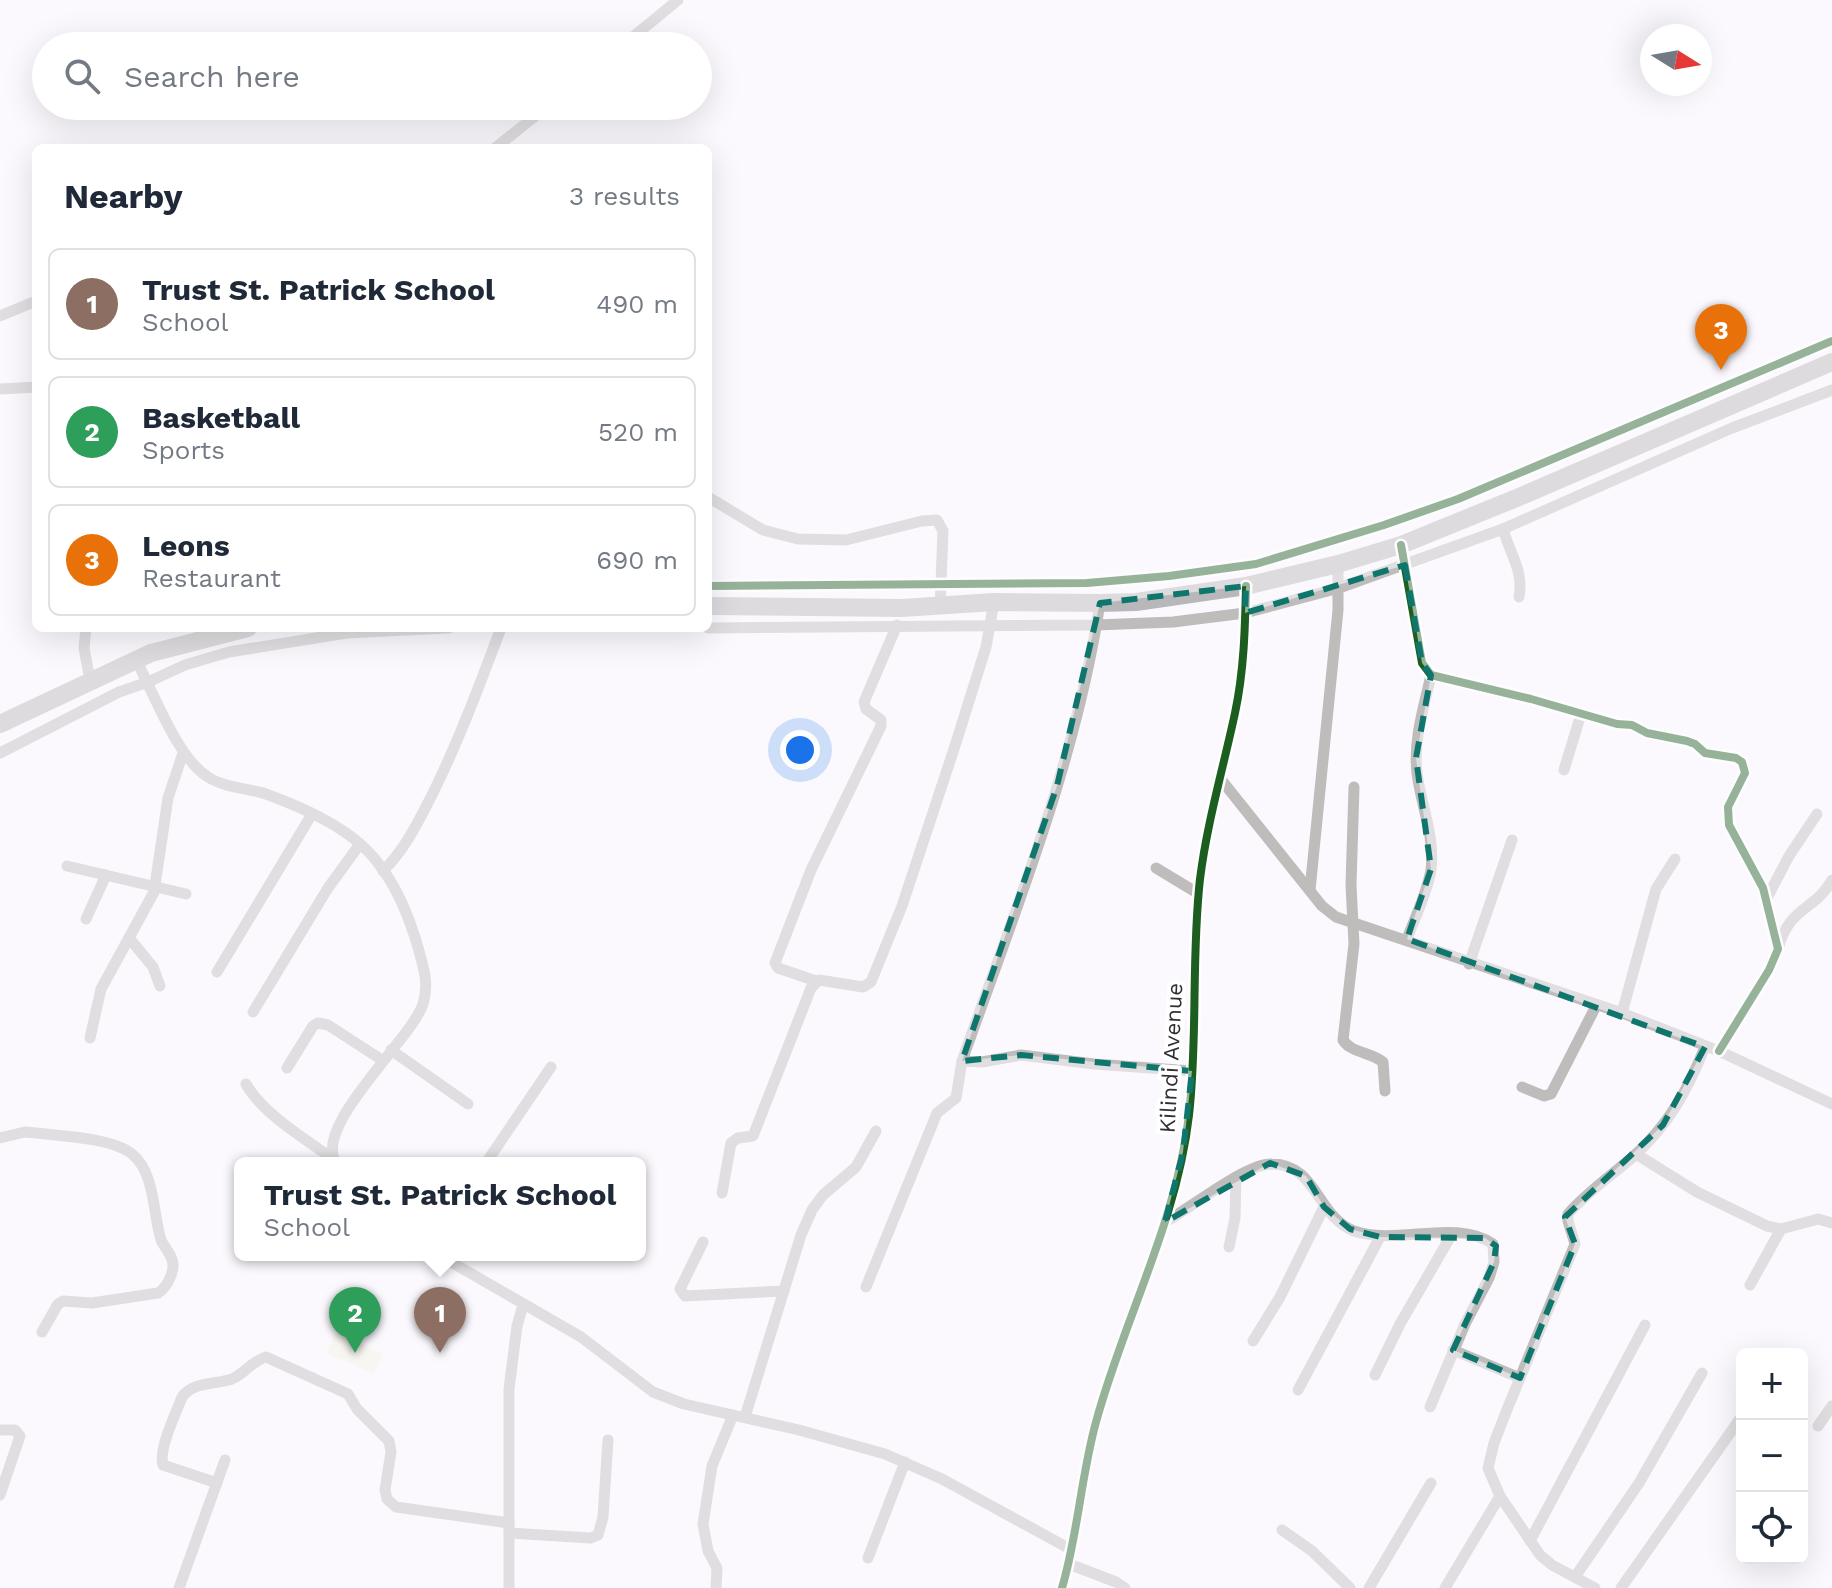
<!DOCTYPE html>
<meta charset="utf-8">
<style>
:root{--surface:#fff;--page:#f2f2f3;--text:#1f2937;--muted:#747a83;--line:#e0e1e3;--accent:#b45309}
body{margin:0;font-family:"Work Sans",sans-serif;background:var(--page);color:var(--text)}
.controls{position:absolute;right:24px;bottom:24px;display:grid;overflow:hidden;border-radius:12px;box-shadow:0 8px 32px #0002}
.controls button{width:72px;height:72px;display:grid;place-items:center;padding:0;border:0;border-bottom:2px solid var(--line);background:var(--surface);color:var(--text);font:40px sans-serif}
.compass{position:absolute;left:1640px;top:24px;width:72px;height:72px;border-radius:50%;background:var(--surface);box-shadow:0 8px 32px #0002;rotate:101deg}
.you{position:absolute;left:800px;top:750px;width:28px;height:28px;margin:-20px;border:6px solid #fff;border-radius:50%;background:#1a73e8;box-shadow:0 0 0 12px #1a73e833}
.badge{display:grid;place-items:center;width:52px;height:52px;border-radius:50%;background:var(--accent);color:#fff;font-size:26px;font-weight:700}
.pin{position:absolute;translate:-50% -66px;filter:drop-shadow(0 2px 4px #0008)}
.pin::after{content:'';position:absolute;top:42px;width:28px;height:24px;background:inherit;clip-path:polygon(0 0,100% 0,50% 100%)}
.popup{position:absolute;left:234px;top:1157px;width:412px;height:104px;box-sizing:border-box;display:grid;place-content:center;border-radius:12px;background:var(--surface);filter:drop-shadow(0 2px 6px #0005);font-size:26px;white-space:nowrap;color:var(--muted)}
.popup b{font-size:30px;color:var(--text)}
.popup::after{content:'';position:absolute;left:50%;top:100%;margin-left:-16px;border:16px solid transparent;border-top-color:var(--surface)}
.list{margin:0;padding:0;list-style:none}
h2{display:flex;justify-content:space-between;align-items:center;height:104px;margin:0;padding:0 32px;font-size:34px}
h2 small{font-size:26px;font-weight:400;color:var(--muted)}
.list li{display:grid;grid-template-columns:52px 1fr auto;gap:24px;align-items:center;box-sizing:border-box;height:112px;margin:0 16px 16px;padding:0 16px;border:2px solid var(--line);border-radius:12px}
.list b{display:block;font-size:30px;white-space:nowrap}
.list p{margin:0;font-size:26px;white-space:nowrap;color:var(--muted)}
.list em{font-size:26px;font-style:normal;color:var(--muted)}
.icon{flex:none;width:44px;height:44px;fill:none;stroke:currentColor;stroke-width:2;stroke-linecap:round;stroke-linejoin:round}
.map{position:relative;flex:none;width:1832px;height:1588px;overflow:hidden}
.search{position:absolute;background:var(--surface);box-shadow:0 8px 32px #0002;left:32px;top:32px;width:680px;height:88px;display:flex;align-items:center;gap:20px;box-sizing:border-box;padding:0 28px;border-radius:44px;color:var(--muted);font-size:30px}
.panel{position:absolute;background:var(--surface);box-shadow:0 8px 32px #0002;left:32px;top:144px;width:680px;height:488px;border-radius:12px}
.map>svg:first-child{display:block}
.park{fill:#f1f2e0}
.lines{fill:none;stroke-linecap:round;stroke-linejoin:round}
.minor{stroke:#bebdbc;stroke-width:11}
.trunk{stroke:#b8b7b9;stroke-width:18}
.cycleway-casing{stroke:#fff;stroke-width:13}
.cycleway{stroke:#1b5e20;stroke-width:8}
.marked{fill:none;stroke:#0f766e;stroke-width:6;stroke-dasharray:16 10;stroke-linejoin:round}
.labels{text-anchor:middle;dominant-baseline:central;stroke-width:8;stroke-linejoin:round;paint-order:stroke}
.street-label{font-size:22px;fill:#312f33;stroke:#fff}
</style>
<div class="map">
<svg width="1832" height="1588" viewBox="0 0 1832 1588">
<rect width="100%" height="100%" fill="#fbf9fd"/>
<polygon class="park" points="336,1332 383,1354 374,1374 327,1353"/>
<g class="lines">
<g class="minor">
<polyline points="622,46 678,0"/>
<polyline points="495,148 548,106"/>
<polyline points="0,316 36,301"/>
<polyline points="0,389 36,387"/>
<polyline points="708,497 763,530 798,539 846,540 922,521 937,520 943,531 940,608"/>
<path d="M1503 529C1510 554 1524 571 1519 597"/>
<polyline points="1401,545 1422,663 1431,675 1531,699 1617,724 1632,725 1647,733 1687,741 1695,744 1705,753 1736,758 1742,762 1745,773 1728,807 1729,825 1763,888 1778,949 1769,970 1719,1051"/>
<polyline points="708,586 1087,583 1169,576 1256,564 1384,525 1458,499 1832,341"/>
<polyline points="86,628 84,648 90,680"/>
<polyline points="708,628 1096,625 1173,622 1245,613 1339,588 1503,529 1732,428 1832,390"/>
<path d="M136 660C154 693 177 758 208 777 225 788 247 788 266 794 304 808 353 829 378 863 397 887 411 922 419 951 424 969 429 985 423 1004 412 1039 312 1126 336 1163"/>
<polyline points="0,753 119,692 148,682 185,665 229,652 347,633 449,628"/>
<polyline points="1564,770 1581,714"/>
<polyline points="1219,777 1322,906 1336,917 1622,1013 1719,1051 1832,1104"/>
<path d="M1354 787 1351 885 1354 944 1343 1040C1351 1053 1371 1052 1383 1062L1385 1091"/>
<polyline points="67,866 186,894"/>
<polyline points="1156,868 1199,894"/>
<path d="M383 871C406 848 418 822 433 793 459 740 480 684 501 628"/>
<polyline points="1310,890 1338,610 1338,564"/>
<polyline points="1767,898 1789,856 1817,814"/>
<polyline points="86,919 106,875"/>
<polyline points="130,939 153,967 160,986"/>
<path d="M1407 939C1415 917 1427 894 1431 870 1435 835 1421 806 1417 773 1413 740 1424 707 1431 675"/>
<path d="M1778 949C1789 906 1815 911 1832 880"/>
<polyline points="1469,964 1512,840"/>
<polyline points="217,972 312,814"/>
<polyline points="816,981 778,968 775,963 811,870 881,726 881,720 866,709 864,702 897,625"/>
<polyline points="253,1012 328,888 360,844"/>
<polyline points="1622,1013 1656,889 1675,859"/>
<polyline points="90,1038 101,989 154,892 168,798 183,753"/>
<polyline points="391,1050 468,1104"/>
<polyline points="962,1061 982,1062 1021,1055 1094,1064 1192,1071"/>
<polyline points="287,1068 313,1026 318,1023 328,1025 382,1060"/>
<path d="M246 1084C262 1113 306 1140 332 1158"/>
<polyline points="1522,1087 1544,1096 1551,1094 1596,1006"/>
<path d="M0 1138 25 1132 36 1133C62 1136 112 1138 132 1154 155 1172 153 1214 161 1240 165 1249 174 1256 173 1267 172 1277 166 1288 158 1293L92 1303 63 1301 58 1304 42 1332"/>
<polyline points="1636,1154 1697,1192 1767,1226 1781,1229 1818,1219 1832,1223"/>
<polyline points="486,1163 551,1067"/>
<polyline points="722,1193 731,1143 738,1138 753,1136 811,988 819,980 863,987 871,982 902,906 954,749 986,647 994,602"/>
<path d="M1165 1222C1191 1208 1246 1163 1272 1164 1317 1164 1317 1217 1354 1231 1397 1246 1455 1218 1493 1244L1494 1262 1489 1278 1465 1324 1430 1407"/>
<polyline points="703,1242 680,1289 685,1296 784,1291"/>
<polyline points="1229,1247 1235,1218 1236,1177"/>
<polyline points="439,1255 581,1337 653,1392 684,1404 799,1430 885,1454 942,1479 1070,1549"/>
<polyline points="1750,1285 1781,1229"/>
<path d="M866 1287 937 1113 956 1098 962 1061C1015 911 1076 761 1100 603"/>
<polyline points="1253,1341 1280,1297 1324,1207"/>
<polyline points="1453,1350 1520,1378"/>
<polyline points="1375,1375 1400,1324 1452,1234"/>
<polyline points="1298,1390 1380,1237"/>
<polyline points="745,1417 801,1235 812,1210 823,1195 856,1167 876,1131"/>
<polyline points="1818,1426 1832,1406"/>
<polyline points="0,1430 15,1430 20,1436 0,1495"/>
<path d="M217 1483 163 1465C158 1450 176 1413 182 1397 194 1381 215 1385 232 1379 244 1374 252 1361 266 1357L348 1394 357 1409 389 1441 391 1452 385 1490 387 1499 396 1507 509 1523"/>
<polyline points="1282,1530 1312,1551 1350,1588"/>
<polyline points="509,1533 591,1538 598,1535 603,1517 608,1440"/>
<polyline points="1530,1541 1645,1325"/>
<polyline points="868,1558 905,1462"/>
<polyline points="1069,1564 1116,1582 1125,1588"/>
<polyline points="1575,1577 1639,1483 1702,1373"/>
<polyline points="179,1588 225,1460"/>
<polyline points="509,1588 509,1389 517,1326 523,1305"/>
<polyline points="716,1588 717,1568 708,1551 703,1524 712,1466 733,1415"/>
<path d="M1062 1588C1078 1534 1081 1476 1096 1422 1124 1319 1177 1222 1189 1115 1198 1037 1191 958 1200 879 1207 823 1223 769 1235 713 1244 671 1245 629 1246 586"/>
<polyline points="1369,1588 1431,1483"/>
<polyline points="1445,1588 1500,1496"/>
<path d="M1595 1588 1552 1565 1540 1555 1500 1496 1488 1468 1494 1443 1506 1412 1575 1244 1568 1221V1214C1587 1192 1612 1175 1634 1156 1670 1123 1687 1091 1705 1047"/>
<polyline points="1621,1588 1742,1416"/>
</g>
<g class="trunk">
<polyline points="708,606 902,608 994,602 1100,603 1136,602 1246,586 1338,564 1401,545 1519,497 1832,362"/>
<polyline points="0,724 151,653 248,628"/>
</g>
<defs>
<g id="cycleway">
<polyline points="1401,545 1422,663 1431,675 1531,699 1617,724 1632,725 1647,733 1687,741 1695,744 1705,753 1736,758 1742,762 1745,773 1728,807 1729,825 1763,888 1778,949 1769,970 1719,1051"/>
<polyline points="708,586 1087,583 1169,576 1256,564 1384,525 1458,499 1832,341"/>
<path d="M1062 1588C1078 1534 1081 1476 1096 1422 1124 1319 1177 1222 1189 1115 1198 1037 1191 958 1200 879 1207 823 1223 769 1235 713 1244 671 1245 629 1246 586"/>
</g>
</defs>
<use href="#cycleway" class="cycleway-casing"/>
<use href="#cycleway" class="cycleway"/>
</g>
<path d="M0 0H1832V1588H0ZM1405 565 1422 663 1431 675 1416 758 1431 869 1407 939 1705 1047 1663 1125 1565 1217 1575 1244 1520 1378 1453 1350 1494 1262 1496 1246 1485 1238 1380 1237 1350 1229 1324 1207 1306 1176 1270 1163 1165 1222 1183 1152 1192 1071 1021 1055 962 1061 1057 786 1100 603 1246 586 1245 613Z" fill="#fbf9fd" fill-opacity=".55" fill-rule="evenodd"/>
<path class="marked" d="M1405 565 1422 663 1431 675 1416 758 1431 869 1407 939 1705 1047 1663 1125 1565 1217 1575 1244 1520 1378 1453 1350 1494 1262 1496 1246 1485 1238 1380 1237 1350 1229 1324 1207 1306 1176 1270 1163 1165 1222 1183 1152 1192 1071 1021 1055 962 1061 1057 786 1100 603 1246 586 1245 613Z"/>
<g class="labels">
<g class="street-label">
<text transform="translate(1171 1058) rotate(-87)">Kilindi Avenue</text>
</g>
</g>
</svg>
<div class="controls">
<button>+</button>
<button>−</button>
<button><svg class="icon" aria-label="locate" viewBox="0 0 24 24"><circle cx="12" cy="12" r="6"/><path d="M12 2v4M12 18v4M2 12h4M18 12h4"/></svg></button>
</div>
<svg class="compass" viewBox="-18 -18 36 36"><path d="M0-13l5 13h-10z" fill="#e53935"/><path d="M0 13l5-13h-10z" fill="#747a83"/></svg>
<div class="you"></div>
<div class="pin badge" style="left:440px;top:1353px;background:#8d6e63">1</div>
<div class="popup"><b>Trust St. Patrick School</b>School</div>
<div class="pin badge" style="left:355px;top:1353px;background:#2e9e5b">2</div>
<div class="pin badge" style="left:1721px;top:370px;background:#e8710a">3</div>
<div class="search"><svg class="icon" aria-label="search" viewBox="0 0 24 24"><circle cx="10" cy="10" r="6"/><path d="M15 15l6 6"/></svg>Search here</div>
<section class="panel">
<h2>Nearby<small>3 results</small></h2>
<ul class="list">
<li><span class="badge" style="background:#8d6e63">1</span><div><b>Trust St. Patrick School</b><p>School</p></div><em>490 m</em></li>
<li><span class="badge" style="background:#2e9e5b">2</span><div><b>Basketball</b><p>Sports</p></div><em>520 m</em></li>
<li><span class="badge" style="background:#e8710a">3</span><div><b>Leons</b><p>Restaurant</p></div><em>690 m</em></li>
</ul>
</section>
</div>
